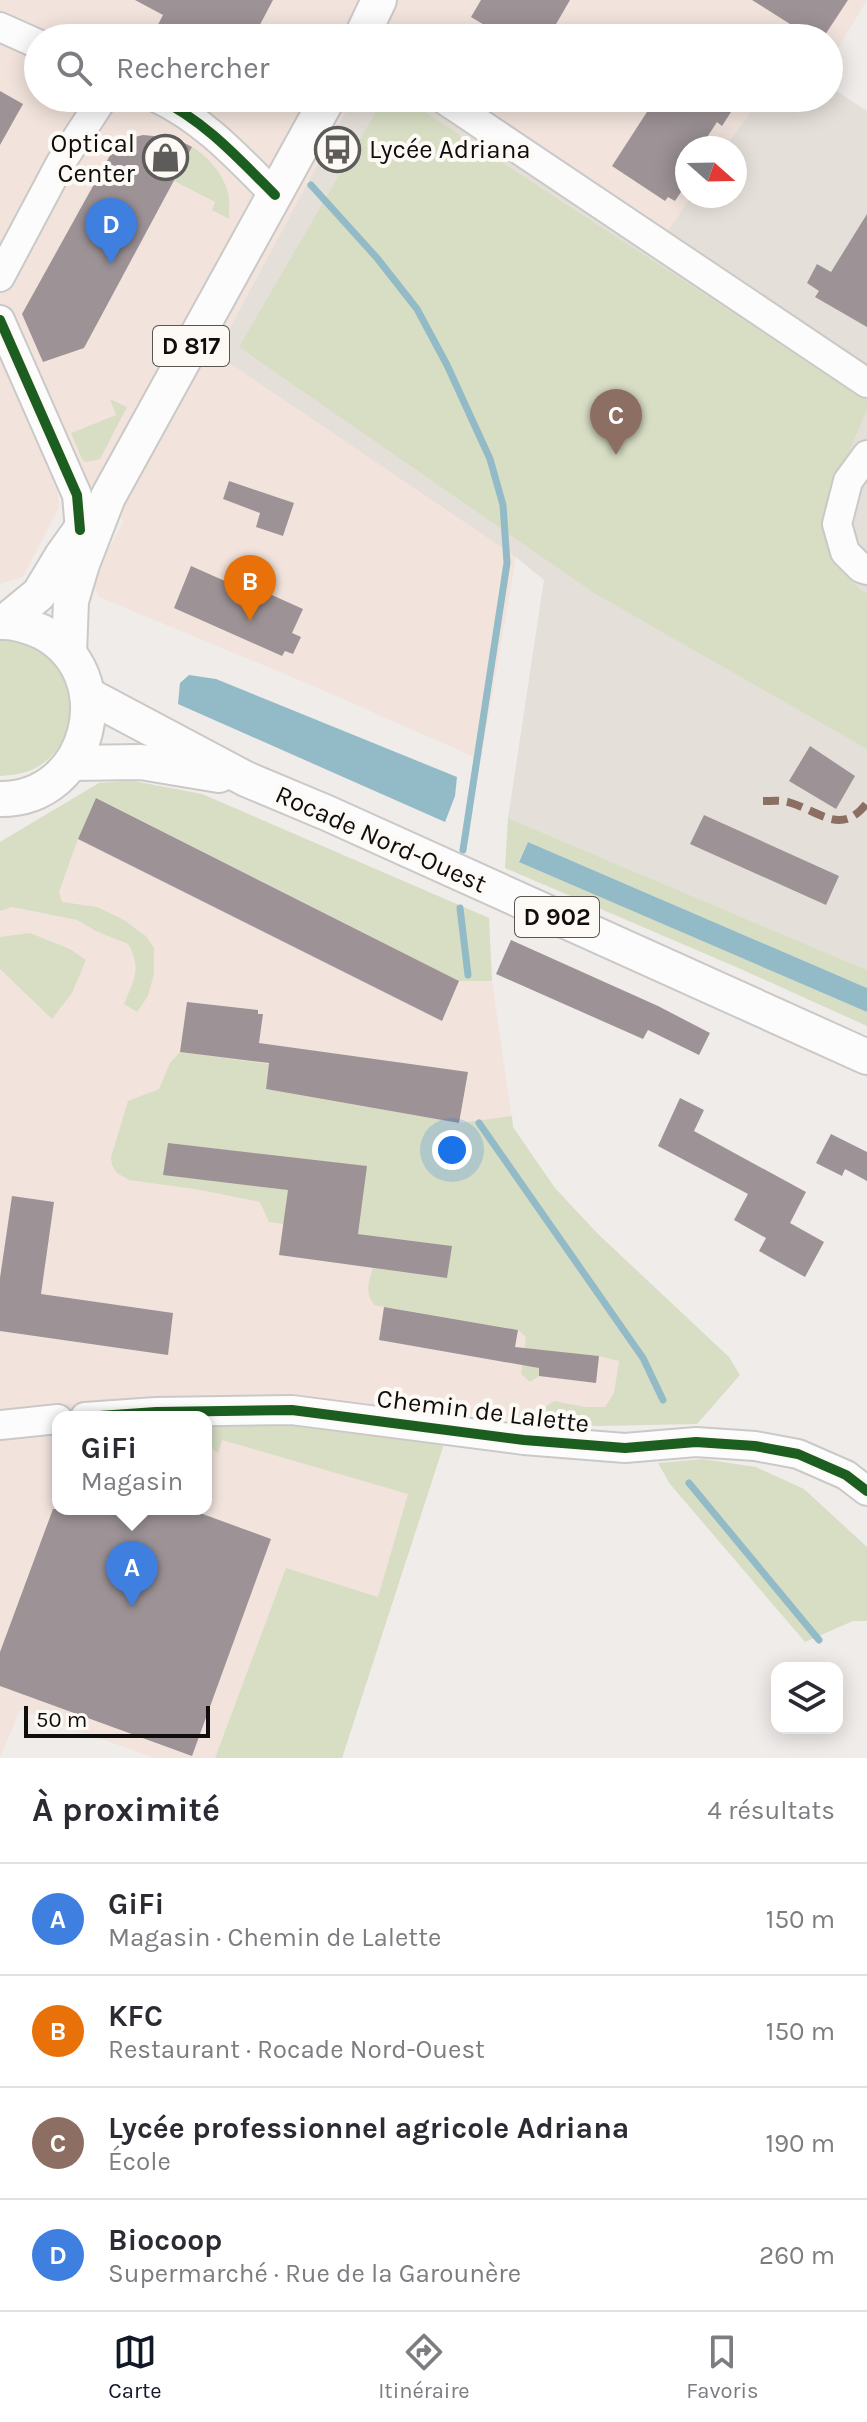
<!DOCTYPE html>
<html lang="fr">
<meta charset="utf-8">
<style>
:root{--surface:#fff;--page:#f2f2f3;--text:#2b2b33;--muted:#7c7c81;--line:#e1e1e2;--accent:#111827}
body{margin:0;font-family:Karla,sans-serif;background:var(--page);color:var(--text)}
.controls{position:absolute;right:24px;bottom:24px;display:grid;overflow:hidden;border-radius:16px;box-shadow:0 4px 20px #0003}
.controls button{width:72px;height:72px;display:grid;place-items:center;padding:0;border:0;border-bottom:2px solid var(--line);background:var(--surface);color:var(--text);font:40px sans-serif}
.compass{position:absolute;left:675px;top:136px;width:72px;height:72px;border-radius:50%;background:var(--surface);box-shadow:0 4px 20px #0003;rotate:110deg}
.scale{position:absolute;left:24px;bottom:20px;width:186px;box-sizing:border-box;padding-left:8px;border:4px solid #0f0e0d;border-top:0;font-size:22px;line-height:28px;white-space:nowrap;color:#0f0e0d;-webkit-text-stroke:6px #fdfaf6;paint-order:stroke}
.you{position:absolute;left:452px;top:1150px;width:28px;height:28px;margin:-20px;border:6px solid #fff;border-radius:50%;background:#1a73e8;box-shadow:0 0 0 12px #1a73e833}
.badge{display:grid;place-items:center;width:52px;height:52px;border-radius:50%;background:var(--accent);color:#fff;font-size:26px;font-weight:700}
.pin{position:absolute;translate:-50% -66px;filter:drop-shadow(0 2px 4px #0008)}
.pin::after{content:'';position:absolute;top:42px;width:28px;height:24px;background:inherit;clip-path:polygon(0 0,100% 0,50% 100%)}
.popup{position:absolute;left:52px;top:1411px;width:160px;height:104px;box-sizing:border-box;display:grid;place-content:center;border-radius:16px;background:var(--surface);filter:drop-shadow(0 2px 6px #0005);font-size:26px;white-space:nowrap;color:var(--muted)}
.popup b{font-size:30px;color:var(--text)}
.popup::after{content:'';position:absolute;left:50%;top:100%;margin-left:-16px;border:16px solid transparent;border-top-color:var(--surface)}
.list{margin:0;padding:0;list-style:none}
h2{display:flex;justify-content:space-between;align-items:center;height:104px;margin:0;padding:0 32px;font-size:34px}
h2 small{font-size:26px;font-weight:400;color:var(--muted)}
.list li{display:grid;grid-template-columns:52px 1fr auto;gap:24px;align-items:center;box-sizing:border-box;height:112px;padding:0 32px;border-top:2px solid var(--line)}
.list b{display:block;font-size:30px;white-space:nowrap}
.list p{margin:0;font-size:26px;white-space:nowrap;color:var(--muted)}
.list em{font-size:26px;font-style:normal;color:var(--muted)}
.icon{flex:none;width:44px;height:44px;fill:none;stroke:currentColor;stroke-width:2;stroke-linecap:round;stroke-linejoin:round}
.map{position:relative;flex:none;width:867px;height:1758px;overflow:hidden}
.search{position:absolute;background:var(--surface);box-shadow:0 4px 20px #0003;left:24px;right:24px;top:24px;height:88px;display:flex;align-items:center;gap:20px;box-sizing:border-box;padding:0 28px;border-radius:44px;color:var(--muted);font-size:30px}
.sheet{height:552px;background:var(--surface)}
nav{display:flex;justify-content:space-around;align-items:center;box-sizing:border-box;height:112px;border-top:2px solid var(--line);background:var(--surface);font-size:22px;color:var(--muted)}
nav a{display:grid;justify-items:center;gap:4px}
nav .on{color:var(--accent)}
.map>svg:first-child{display:block}
.commercial{fill:#f2e4dd;fill-rule:evenodd}
.built{fill:#e5dfd9}
.green{fill:#d8dec4}
.water{fill:#93bac7}
.lines{fill:none;stroke-linecap:round;stroke-linejoin:round}
.stream{stroke:#93bac7;stroke-width:7}
.building{fill:#9d9396}
.minor-casing{stroke:#cbc9c7;stroke-width:32}
.major-casing{stroke:#cbc9c7;stroke-width:38}
.minor{stroke:#fdfcfc;stroke-width:28}
.major{stroke:#fdfcfc;stroke-width:34}
.quiet{stroke:#8d6e63;stroke-width:8;stroke-dasharray:16 8;stroke-linecap:butt}
.cycleway-casing{stroke:#fdfaf6;stroke-width:15}
.cycleway{stroke:#1b5e20;stroke-width:10}
.labels{text-anchor:middle;dominant-baseline:central;stroke-width:8;stroke-linejoin:round;paint-order:stroke}
.shield{fill:#fdfaf6;stroke:#565553;stroke-width:2}
.shield-label{font-size:24px;font-weight:bold;fill:#0f0e0d}
.poi-label{font-size:26px;fill:#0f0e0d;stroke:#fdfaf6;text-anchor:end}
.street-label{font-size:26px;fill:#0f0e0d;stroke:#fdfaf6}
</style>
<div class="map">
<svg width="867" height="1758" viewBox="0 0 867 1758">
<rect width="100%" height="100%" fill="#efecea"/>
<g class="commercial">
<polygon points="0,0 867,0 829,63 829,38 38,38 38,98 353,98 216,354 516,557 481,760 311,685 99,597 93,586 100,565 124,520 57,486 59,507 23,577 0,584"/>
<polygon points="427,98 760,98 725,148 687,148 687,196 692,196 655,250"/>
<path d="M133 781 202 794 489 918 492 981 513 1127 643 1373 596 1426 454 1412 342 1758H155L20 1710 0 1758V842L99 783ZM58 1417H206V1509H58Z"/>
</g>
<polygon class="built" points="829,86 867,111 867,970 508,818 544,580 516,557 216,354 353,98 427,98 655,249 692,196 735,196 735,148 725,148 760,98 829,98"/>
<g class="green">
<polygon points="384,98 403,98 867,400 867,409 829,498 830,547 841,571 862,591 867,593 867,749 594,593 239,347"/>
<path d="M192 147C208 156 223 174 228 192 230 200 229 210 229 219L212 210 215 202 174 181Z"/>
<polygon points="110,399 127,407 100,459 86,462 82,459 71,433 116,415"/>
<path d="M0 637C8 638 17 638 25 641 75 660 87 732 42 764 30 773 15 775 0 776Z"/>
<path d="M133 781 202 794 489 918 492 981H459L97 798 78 839 59 892 62 902 97 907 124 920 147 937 154 948V974L148 996 137 1012 124 1004C134 979 142 969 128 944L98 932 77 920 12 907 0 911V842L99 783Z"/>
<polygon points="508,818 867,970 867,988 528,842 519,861 867,1012 867,1026 743,970 505,868"/>
<polygon points="30,933 70,949 86,960 72,993 52,1019 0,969 0,937"/>
<path d="M180 1052 269 1064 266 1089 459 1123 512 1116 513 1127 555 1188 598 1234 729 1357 740 1375 697 1424 596 1426 526 1419 554 1401 585 1407H605L614 1393 619 1361 599 1356 541 1350 539 1376 530 1382 521 1374 526 1337 518 1330 374 1305C365 1293 368 1282 373 1268L447 1278 451 1246 269 1222 260 1202 201 1190 129 1180 117 1173 112 1165 111 1157 128 1101 159 1089 170 1063Z"/>
<polygon points="297,1422 445,1441 342,1758 215,1758 286,1568 378,1597 408,1494 222,1440 218,1453 208,1445 207,1433 215,1424"/>
<polygon points="703,1459 756,1467 804,1489 867,1547 867,1621 853,1621 805,1642 670,1484 658,1463"/>
</g>
<g class="water">
<polygon points="189,675 216,679 457,777 455,796 445,822 178,704 180,683"/>
<polygon points="528,842 867,988 867,1012 519,862"/>
</g>
<g class="lines">
<g class="stream">
<polyline points="311,185 377,258 417,309 447,365 490,459 503,505 507,563 463,850"/>
<polyline points="460,908 468,975"/>
<polyline points="479,1123 643,1358 663,1400"/>
<polyline points="689,1483 819,1640"/>
</g>
</g>
<g class="building">
<polygon points="135,0 273,0 253,38 151,38 163,15"/>
<polygon points="481,0 570,0 548,38 506,38 471,17"/>
<polygon points="752,0 848,0 823,38 812,38"/>
<polygon points="0,91 23,104 0,145"/>
<polygon points="656,98 740,98 722,126 717,122 700,148 687,148 687,183 675,201 668,197 665,201 612,166"/>
<polygon points="143,135 175,138 192,147 84,348 43,362 22,314 118,141"/>
<polygon points="867,214 867,327 815,297 819,291 807,283 817,264 831,272"/>
<polygon points="229,481 294,503 283,536 256,527 260,513 223,499"/>
<polygon points="191,566 243,589 245,583 303,609 292,633 301,637 293,654 285,651 282,656 174,608"/>
<polygon points="810,746 855,776 836,809 789,781"/>
<polygon points="96,798 459,981 442,1021 78,839"/>
<polygon points="704,815 839,876 826,905 690,844"/>
<polygon points="511,940 658,1006 710,1033 699,1055 648,1030 643,1039 496,974"/>
<polygon points="187,1002 258,1010 258,1014 263,1014 259,1043 468,1072 459,1123 266,1089 269,1063 180,1052"/>
<polygon points="680,1098 704,1110 694,1131 806,1192 790,1223 824,1242 805,1277 759,1251 766,1238 734,1220 748,1194 658,1146"/>
<polygon points="831,1134 867,1152 867,1181 845,1169 842,1176 816,1163"/>
<polygon points="168,1143 367,1166 358,1234 452,1246 447,1278 279,1255 288,1190 163,1175"/>
<polygon points="12,1196 54,1202 41,1294 173,1313 168,1355 0,1331 0,1278"/>
<polygon points="384,1307 518,1330 515,1347 599,1356 596,1383 539,1376 539,1368 379,1340"/>
<polygon points="53,1509 189,1509 271,1539 192,1756 0,1686 0,1652"/>
</g>
<g class="lines">
<defs>
<g id="minor">
<polyline points="0,27 38,44"/>
<path d="M157 98C204 120 239 159 275 195"/>
<polyline points="442,98 867,383"/>
<polyline points="0,277 60,164 103,98"/>
<polyline points="0,320 77,495 80,530"/>
<polyline points="867,455 848,481 837,524 845,552 861,568 867,570"/>
<polyline points="85,1417 156,1412 292,1410 524,1440 625,1448 696,1442 755,1446 798,1454 846,1475 867,1491"/>
<polyline points="0,1425 58,1419"/>
</g>
<g id="major">
<polyline points="361,38 379,0"/>
<polyline points="6,621 39,594 62,556 82,528"/>
<path d="M0 622C15 621 29 626 42 632 122 674 91 800 0 799"/>
<polyline points="69,653 71,601 82,564 108,497 328,98"/>
<polyline points="88,695 246,779 327,813 867,1057"/>
<polyline points="72,763 141,762 219,775"/>
</g>
</defs>
<use href="#minor" class="minor-casing"/>
<use href="#major" class="major-casing"/>
<use href="#minor" class="minor"/>
<use href="#major" class="major"/>
<path class="quiet" d="M763 801C771 801 780 800 788 802 820 811 841 837 867 803"/>
<defs>
<g id="cycleway">
<path d="M157 98C204 120 239 159 275 195"/>
<polyline points="0,320 77,495 80,530"/>
<polyline points="85,1417 156,1412 292,1410 524,1440 625,1448 696,1442 755,1446 798,1454 846,1475 867,1491"/>
</g>
</defs>
<use href="#cycleway" class="cycleway-casing"/>
<use href="#cycleway" class="cycleway"/>
</g>
<defs>
<symbol id="bus-ring" viewBox="-11 -11 22 22"><circle r="9.5" fill="#fdfaf6" stroke="#5d5c5a" stroke-width="1.5"/><path d="M-5-6H5V4H4V6H2V4H-2V6H-4V4H-5ZM-3.5-4V0h7V-4ZM-3.5 1.2v1.5H-2V1.2ZM2 1.2v1.5H3.5V1.2Z" fill="#5d5c5a"/></symbol>
<symbol id="shop-ring" viewBox="-11 -11 22 22"><circle r="9.5" fill="#fdfaf6" stroke="#5d5c5a" stroke-width="1.5"/><path d="M-5-2.5h2.3a2.7 3.5 0 0 1 5.4 0H5L5.5 6h-11ZM-1.5-2.5h3a1.5 2.3 0 0 0-3 0Z" fill="#5d5c5a"/></symbol>
</defs>
<g fill-rule="evenodd">
<use href="#bus-ring" x="312" y="124" width="51" height="51"/>
<use href="#shop-ring" x="140" y="132" width="51" height="51"/>
</g>
<g class="labels">
<g class="shield">
<rect x="153" y="326" width="76" height="40" rx="6"/>
<rect x="515" y="897" width="84" height="40" rx="6"/>
</g>
<g class="shield-label">
<text x="191" y="346">D 817</text>
<text x="557" y="917">D 902</text>
</g>
<g class="poi-label">
<text x="135" y="143">Optical<tspan x="135" dy="30">Center</tspan></text>
<text x="369" y="149" text-anchor="start">Lycée Adriana</text>
</g>
<g class="street-label">
<text transform="translate(381 839) rotate(24)">Rocade Nord-Ouest</text>
<text transform="translate(483 1411) rotate(7)">Chemin de Lalette</text>
</g>
</g>
</svg>
<div class="controls">
<button><svg class="icon" aria-label="layers" viewBox="0 0 24 24"><path d="M12 4l9 5-9 5-9-5zM3 14l9 5 9-5"/></svg></button>
</div>
<svg class="compass" viewBox="-18 -18 36 36"><path d="M0-13l5 13h-10z" fill="#e53935"/><path d="M0 13l5-13h-10z" fill="#7c7c81"/></svg>
<div class="scale">50 m</div>
<div class="you"></div>
<div class="pin badge" style="left:132px;top:1607px;background:#3f7fe0">A</div>
<div class="popup"><b>GiFi</b>Magasin</div>
<div class="pin badge" style="left:250px;top:621px;background:#e8710a">B</div>
<div class="pin badge" style="left:616px;top:455px;background:#8d6e63">C</div>
<div class="pin badge" style="left:111px;top:264px;background:#3f7fe0">D</div>
<div class="search"><svg class="icon" aria-label="search" viewBox="0 0 24 24"><circle cx="10" cy="10" r="6"/><path d="M15 15l6 6"/></svg>Rechercher</div>
</div>
<section class="sheet">
<h2>À proximité<small>4 résultats</small></h2>
<ul class="list">
<li><span class="badge" style="background:#3f7fe0">A</span><div><b>GiFi</b><p>Magasin · Chemin de Lalette</p></div><em>150 m</em></li>
<li><span class="badge" style="background:#e8710a">B</span><div><b>KFC</b><p>Restaurant · Rocade Nord-Ouest</p></div><em>150 m</em></li>
<li><span class="badge" style="background:#8d6e63">C</span><div><b>Lycée professionnel agricole Adriana</b><p>École</p></div><em>190 m</em></li>
<li><span class="badge" style="background:#3f7fe0">D</span><div><b>Biocoop</b><p>Supermarché · Rue de la Garounère</p></div><em>260 m</em></li>
</ul>
</section>
<nav>
<a class="on"><svg class="icon" aria-label="map" viewBox="0 0 24 24"><path d="M3 6l6-2 6 2 6-2v14l-6 2-6-2-6 2zM9 4v14M15 6v14"/></svg>Carte</a>
<a><svg class="icon" aria-label="directions" viewBox="0 0 24 24"><path d="M12 3l9 9-9 9-9-9zM9 14v-3h6M13 9l2 2-2 2"/></svg>Itinéraire</a>
<a><svg class="icon" aria-label="saved" viewBox="0 0 24 24"><path d="M7 4h10v16l-5-4-5 4z"/></svg>Favoris</a>
</nav>
